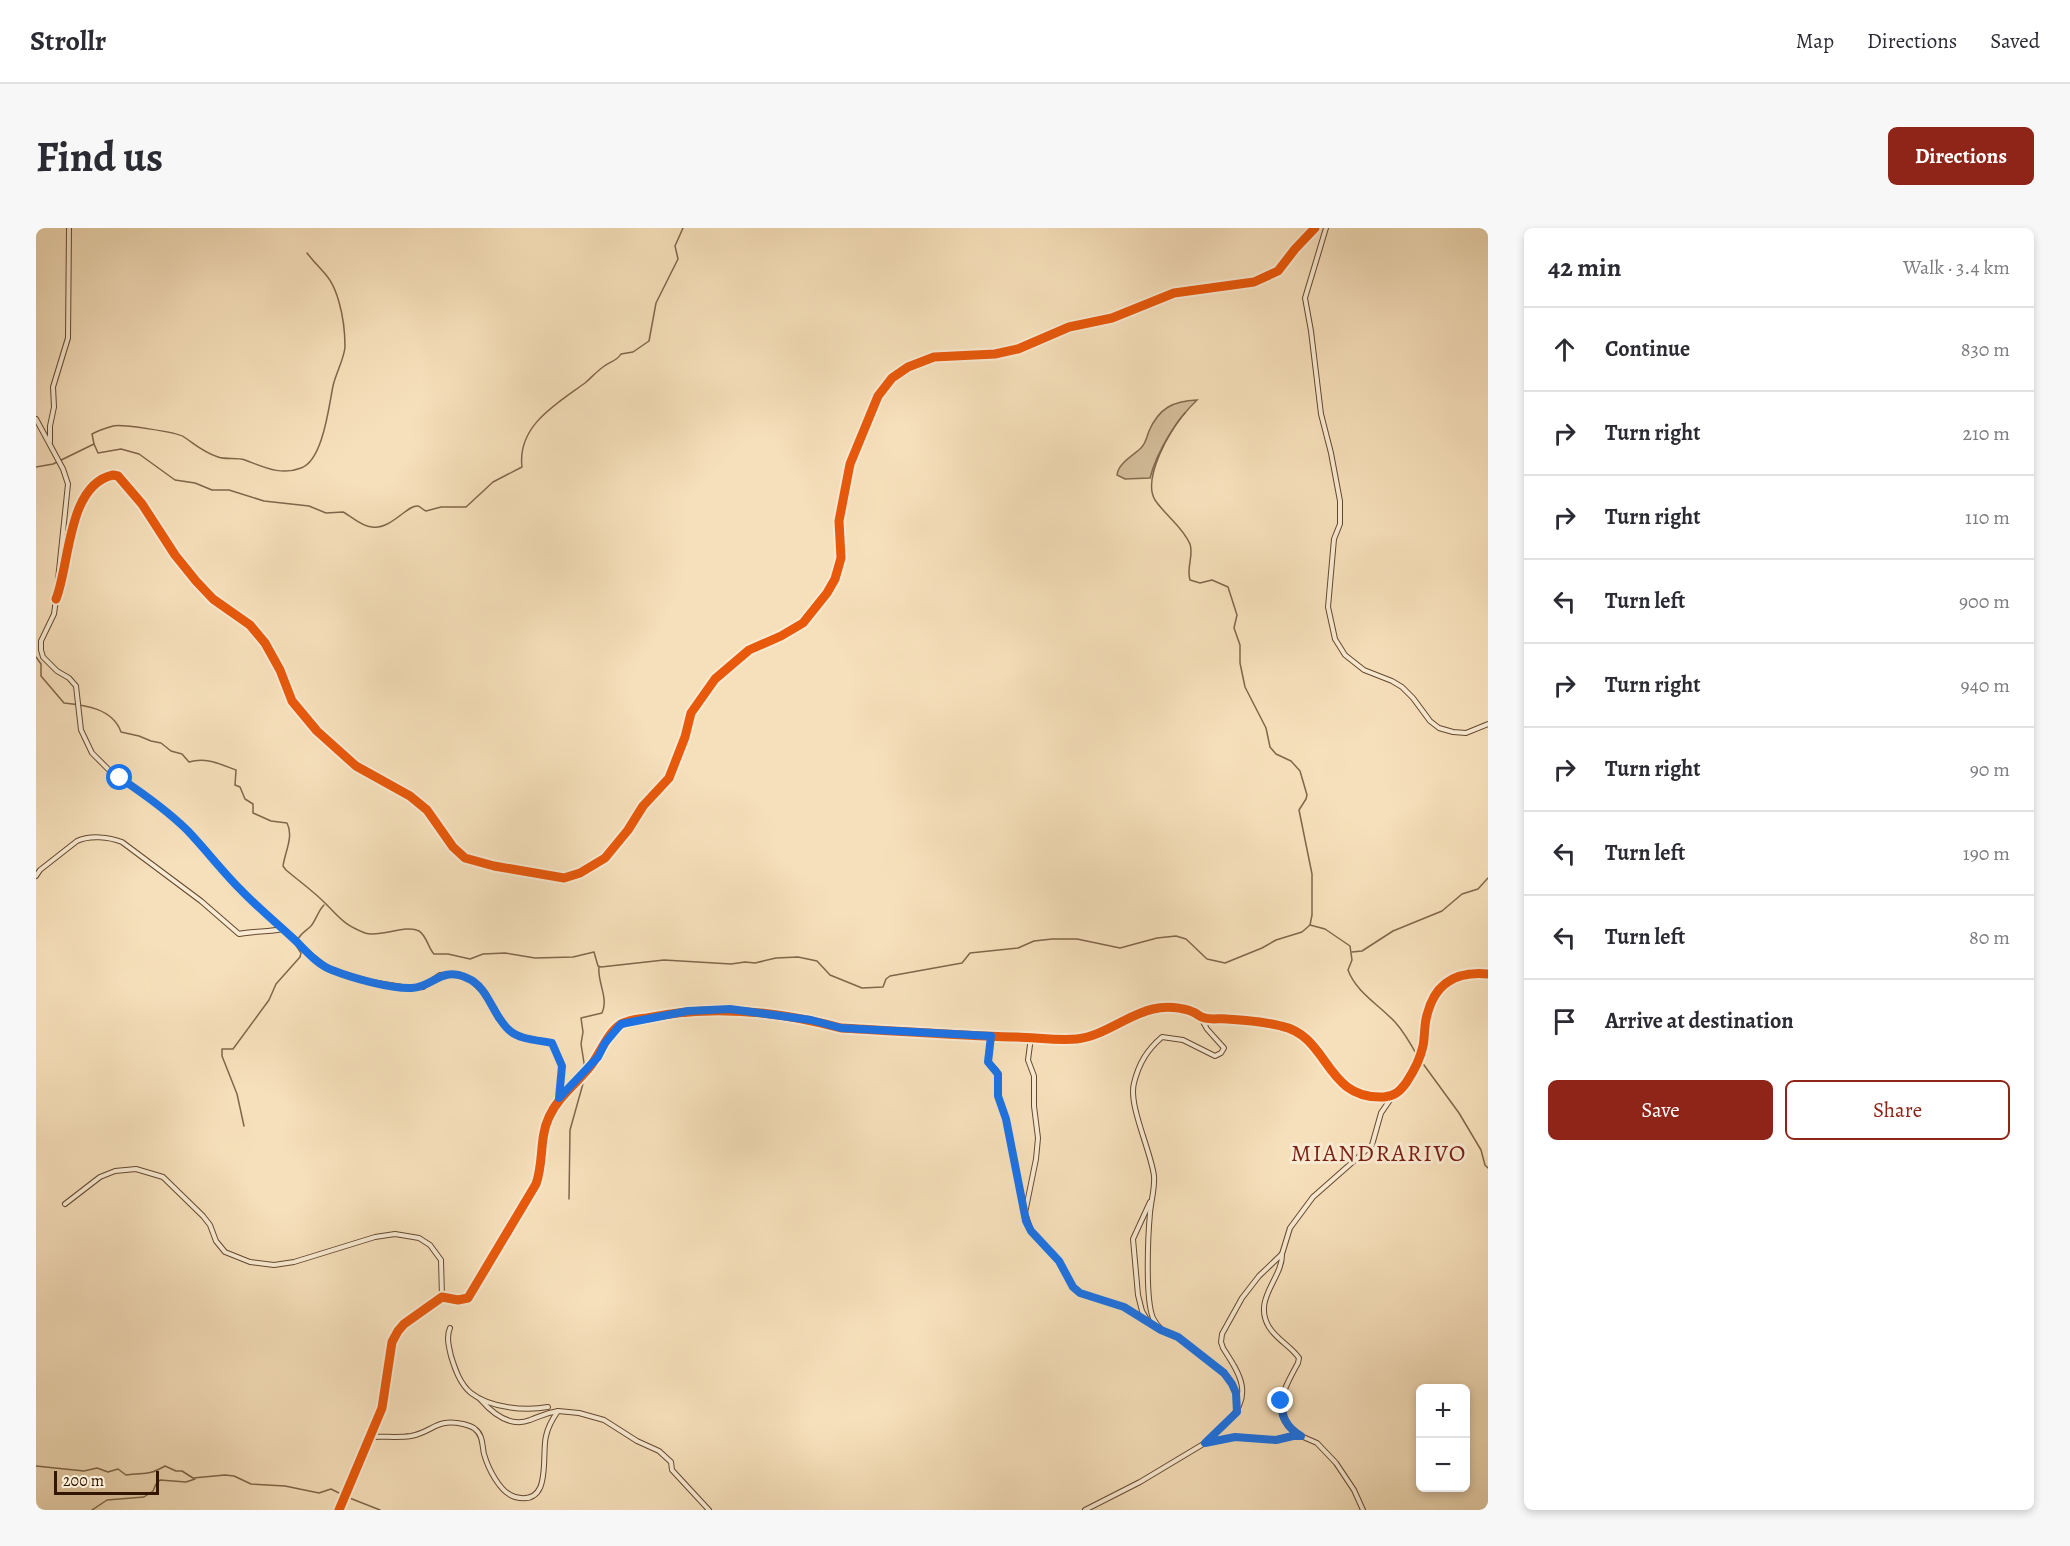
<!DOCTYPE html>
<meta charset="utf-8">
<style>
:root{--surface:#fff;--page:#f7f7f7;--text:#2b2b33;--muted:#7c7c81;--line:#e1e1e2;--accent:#8f2418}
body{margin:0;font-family:Alegreya,serif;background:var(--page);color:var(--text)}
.controls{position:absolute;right:18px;bottom:18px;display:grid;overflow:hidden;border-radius:9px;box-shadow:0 3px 9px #0003}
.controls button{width:54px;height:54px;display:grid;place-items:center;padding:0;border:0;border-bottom:2px solid var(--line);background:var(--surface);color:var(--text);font:30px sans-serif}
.scale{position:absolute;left:18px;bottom:15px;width:105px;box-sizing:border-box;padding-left:6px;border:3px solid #331600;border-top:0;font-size:16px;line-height:21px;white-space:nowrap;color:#331600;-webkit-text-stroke:4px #f9ebd3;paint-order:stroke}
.stop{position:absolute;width:18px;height:18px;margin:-14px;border:4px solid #1a73e8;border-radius:50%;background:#fff}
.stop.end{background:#1a73e8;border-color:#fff;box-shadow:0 2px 6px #0008}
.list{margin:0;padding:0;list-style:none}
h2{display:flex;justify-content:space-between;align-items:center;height:78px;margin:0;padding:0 24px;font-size:26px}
h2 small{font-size:20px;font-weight:400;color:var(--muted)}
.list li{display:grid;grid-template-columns:39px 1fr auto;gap:18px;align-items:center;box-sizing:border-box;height:84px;padding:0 24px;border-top:2px solid var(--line)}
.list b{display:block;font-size:22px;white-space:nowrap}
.list em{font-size:20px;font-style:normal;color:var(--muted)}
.actions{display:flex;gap:12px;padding:18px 24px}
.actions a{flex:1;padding:14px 0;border:2px solid var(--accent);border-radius:9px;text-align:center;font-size:21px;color:var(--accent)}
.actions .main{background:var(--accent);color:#fff}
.icon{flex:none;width:33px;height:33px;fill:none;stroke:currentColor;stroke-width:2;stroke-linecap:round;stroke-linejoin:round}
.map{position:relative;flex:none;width:1452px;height:1282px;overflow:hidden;border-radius:9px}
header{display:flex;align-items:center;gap:36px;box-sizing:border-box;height:84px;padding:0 30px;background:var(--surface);border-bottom:2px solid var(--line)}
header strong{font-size:28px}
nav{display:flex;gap:33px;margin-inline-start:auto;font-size:21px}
.intro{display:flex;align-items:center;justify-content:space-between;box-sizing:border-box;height:144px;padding:0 36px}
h1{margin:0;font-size:42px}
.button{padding:15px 27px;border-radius:9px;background:var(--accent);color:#fff;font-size:21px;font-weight:700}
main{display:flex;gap:36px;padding:0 36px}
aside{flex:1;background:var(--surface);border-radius:9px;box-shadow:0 3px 9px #0003}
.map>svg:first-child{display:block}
.green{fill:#d5be9b;stroke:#846a4e;stroke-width:1.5}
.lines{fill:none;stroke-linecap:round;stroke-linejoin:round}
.stream{stroke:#80664a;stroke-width:1.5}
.minor-casing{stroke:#64482f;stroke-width:6}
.minor{stroke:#f9ebd3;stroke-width:4}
.cycleway-casing{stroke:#f9ebd3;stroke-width:13}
.cycleway{stroke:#e8590c;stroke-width:9}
.route{stroke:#1a73e8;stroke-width:8}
.labels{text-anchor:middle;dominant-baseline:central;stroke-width:6;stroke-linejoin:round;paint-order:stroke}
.quarter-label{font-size:24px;letter-spacing:1.5px;fill:#7a1f14;stroke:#f9ebd3}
</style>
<header>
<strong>Strollr</strong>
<nav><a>Map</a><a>Directions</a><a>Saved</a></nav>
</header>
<div class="intro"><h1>Find us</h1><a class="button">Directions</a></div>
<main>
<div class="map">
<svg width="1452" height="1282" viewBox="0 0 1452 1282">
<rect width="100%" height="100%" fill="#f6e0bb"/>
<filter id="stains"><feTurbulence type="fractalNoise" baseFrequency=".00333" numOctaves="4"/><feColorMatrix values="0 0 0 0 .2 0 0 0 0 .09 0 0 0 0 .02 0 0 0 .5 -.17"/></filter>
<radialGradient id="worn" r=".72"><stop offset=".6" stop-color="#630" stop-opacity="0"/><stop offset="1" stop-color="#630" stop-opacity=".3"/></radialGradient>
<path class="green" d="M1161 172C1141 191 1121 223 1114 250L1089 251 1081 247C1082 235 1098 227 1105 220 1110 215 1111 208 1113 203 1123 180 1137 173 1161 172Z"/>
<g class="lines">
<g class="stream">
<path d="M58 216 56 206C63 202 70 200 77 198 84 196 142 204 148 209 160 217 167 224 182 229 191 232 200 229 209 232 228 239 245 248 265 240 287 233 293 177 297 158 300 145 308 131 309 119 309 104 307 88 303 74 295 46 287 46 271 25"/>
<path d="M0 239 17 236 58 216 62 225 85 221 103 226 139 252 159 255 176 262H193L228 273 273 278 290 285 307 284C317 289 324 298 336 299 355 302 372 276 382 278 385 279 387 282 390 283L405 279H430L457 254 486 239C481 198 520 176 549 155 555 150 560 144 567 139 573 134 581 133 585 126L597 124 613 113 620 75 642 31 639 18 647 0"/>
<path d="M0 429 5 436V448L28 475C50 477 77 481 85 504L103 508 115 513 125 515 135 523 146 526 153 534C170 529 184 536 200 542L199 557 204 559 209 571 217 576V585L235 593 251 595C258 608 249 624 247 638L250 642C263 653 277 663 289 675 304 690 308 697 329 705 344 710 370 696 383 703 391 708 392 720 398 726H412L434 731 447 726 469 725 499 730 537 729 558 724 562 738 565 739 628 732 695 736 709 734 719 735 740 730 762 729 781 733 794 747 826 760 847 759 850 751 854 748 926 735 934 725 982 720 998 713 1016 711H1041L1084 720 1121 710 1140 708 1150 711 1171 731 1189 735 1226 720 1240 712 1266 704 1274 697 1276 687V646L1263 582 1270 571 1271 567 1264 543 1255 533 1240 526 1234 519 1230 500 1209 459 1204 435V417L1198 400 1201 387 1192 359 1176 352 1164 355 1154 352C1150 339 1158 328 1154 316 1147 299 1129 287 1119 272 1106 251 1134 201 1149 185"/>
<path d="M1274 697 1289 701 1314 718 1316 732 1312 742C1320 764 1343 777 1359 794 1368 804 1376 818 1382 829"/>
<path d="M261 712C267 703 268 705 275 698 280 692 282 683 288 677"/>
<polyline points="1316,724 1326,723 1357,703 1406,683 1426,666 1442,661 1452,650"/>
<polyline points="1385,833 1423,885 1445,922 1449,937 1452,940"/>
<path d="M549 841 545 816 547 804 545 790 566 785C573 770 561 754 563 739"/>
<polyline points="208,898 201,866 186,828 186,821 197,821 233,772 240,756 264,729 265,725 259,716"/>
<polyline points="533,971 534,902 550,845"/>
<path d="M0 1238 48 1243 61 1240 72 1244 82 1241 90 1247C108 1244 110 1249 129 1238L140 1243H146L157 1250 189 1247 198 1248 215 1256 249 1258 283 1265 295 1261 307 1267"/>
<polyline points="311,1269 344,1282"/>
<polyline points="56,1282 71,1272 108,1269 117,1263 120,1256 124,1252 150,1254 159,1251"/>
</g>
<defs>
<g id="minor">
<polyline points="1290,0 1269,70 1275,103 1285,186 1295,225 1304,273 1304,296 1298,311 1292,379 1299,411 1309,427 1328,442 1356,453 1366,459 1377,470 1394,493 1403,500 1417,504 1430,505 1452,496"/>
<polyline points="0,191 27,241 32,256 20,371 18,386 5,413 5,422 7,429 21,443 33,450 40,458 45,502 56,525 74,543 116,572 150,601 202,660 270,723 294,742 335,754 373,760 387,759 404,747 422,746 434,751 450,766 462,790 474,803 485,809 516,815 526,838 523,869"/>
<polyline points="14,214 14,198 18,179 17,159 32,110 33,0"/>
<path d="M20 371C34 337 31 257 77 247L82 248 106 276 139 327 160 353 177 371 214 397 229 415 244 442 256 473 281 503 320 538 374 568 391 582 417 619 429 630 458 638 528 650 544 645 569 630 592 602 607 578 633 550 649 509 655 485 679 451 713 422 745 408 767 395 791 365 799 351 805 330 803 293 814 236 842 168 856 150 872 139 898 129 959 126 982 121 1033 99 1076 90 1138 65 1218 54 1242 43 1259 21 1279 0"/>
<path d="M0 648 4 642 41 613C54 607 73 609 86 614L165 673 203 706C218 703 232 704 247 701"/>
<polyline points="955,808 952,834 960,842 962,846 962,868 970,891 988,981"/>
<polyline points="995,809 992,832 998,848 998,878 1002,910 1000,931 989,985 995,1003 1023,1033 1037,1059 1044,1065 1088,1079 1125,1102 1142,1109 1188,1145 1196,1156 1200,1165 1201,1183"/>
<polyline points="29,976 64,949 79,943 100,941 127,949 167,988 174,997 180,1013 189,1024 214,1034 238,1037 258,1034 339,1009 359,1006 383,1010 394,1017 405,1032 406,1069"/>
<path d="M1246 1026C1247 1050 1216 1071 1233 1099 1241 1112 1255 1118 1263 1130L1262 1135C1249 1159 1231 1187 1262 1206"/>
<polyline points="1113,1095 1106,1083 1102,1067 1097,1011 1114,974"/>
<path d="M414 1100C410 1109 413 1119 415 1128 419 1141 424 1156 435 1165 454 1180 489 1183 512 1179"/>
<path d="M1125 1101C1122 1098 1119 1094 1117 1090 1109 1071 1112 1007 1114 985 1115 973 1119 960 1118 948 1115 923 1092 877 1098 855 1103 835 1111 822 1126 809L1147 812 1179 828 1185 825 1188 820 1171 801 1165 790"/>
<path d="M444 1171C457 1186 474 1200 494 1192 505 1188 509 1185 522 1183"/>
<path d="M334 1209C347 1208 362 1210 375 1208 397 1204 400 1190 427 1196 431 1197 436 1198 439 1201 447 1207 446 1217 448 1226 452 1240 464 1265 479 1269 517 1279 505 1228 510 1208 512 1199 517 1190 522 1183L543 1185 568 1192 601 1213 623 1223 635 1234 636 1242 673 1282"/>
<path d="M1169 1215C1177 1207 1186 1200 1193 1192 1218 1166 1203 1145 1187 1120L1185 1114 1186 1106 1206 1070 1223 1048 1246 1026 1254 1000 1277 969 1336 917 1345 885 1356 869"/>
<path d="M303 1282 346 1180 356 1114 362 1103 368 1096 406 1069 422 1072 432 1070 500 956C508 934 503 910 513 889 522 869 539 857 553 840 564 827 570 806 585 796 592 792 603 791 611 790 676 776 741 783 805 800 862 803 920 807 977 809 998 809 1020 813 1041 811 1068 808 1091 787 1117 781 1129 778 1146 779 1157 784 1162 786 1163 789 1169 790 1176 792 1184 790 1191 791 1208 792 1229 794 1245 798 1294 808 1288 872 1348 869 1359 868 1364 863 1370 855 1378 843 1384 832 1387 818 1389 808 1388 797 1391 787 1399 755 1420 743 1452 746"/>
<polyline points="1049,1282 1104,1254 1169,1215 1199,1209 1240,1212 1256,1207 1265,1208 1281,1215 1300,1235 1318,1262 1327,1282"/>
</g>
</defs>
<use href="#minor" class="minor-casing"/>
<use href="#minor" class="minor"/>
<defs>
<g id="cycleway">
<path d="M20 371C34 337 31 257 77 247L82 248 106 276 139 327 160 353 177 371 214 397 229 415 244 442 256 473 281 503 320 538 374 568 391 582 417 619 429 630 458 638 528 650 544 645 569 630 592 602 607 578 633 550 649 509 655 485 679 451 713 422 745 408 767 395 791 365 799 351 805 330 803 293 814 236 842 168 856 150 872 139 898 129 959 126 982 121 1033 99 1076 90 1138 65 1218 54 1242 43 1259 21 1279 0"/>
<path d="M303 1282 346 1180 356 1114 362 1103 368 1096 406 1069 422 1072 432 1070 500 956C508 934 503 910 513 889 522 869 539 857 553 840 564 827 570 806 585 796 592 792 603 791 611 790 676 776 741 783 805 800 862 803 920 807 977 809 998 809 1020 813 1041 811 1068 808 1091 787 1117 781 1129 778 1146 779 1157 784 1162 786 1163 789 1169 790 1176 792 1184 790 1191 791 1208 792 1229 794 1245 798 1294 808 1288 872 1348 869 1359 868 1364 863 1370 855 1378 843 1384 832 1387 818 1389 808 1388 797 1391 787 1399 755 1420 743 1452 746"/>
</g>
</defs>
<use href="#cycleway" class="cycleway-casing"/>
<use href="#cycleway" class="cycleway"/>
</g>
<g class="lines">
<path class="route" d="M84 550C108 566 132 583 152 603 170 622 186 643 204 661 222 680 242 696 261 714 271 724 282 737 296 742 316 750 355 761 376 760 398 759 404 738 431 750 453 759 456 787 473 802 484 812 502 812 516 815L526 838 523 870 562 829 569 815 585 796 652 783 694 781 775 792 805 800 955 808 952 834 962 846V868L970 891 990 993 995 1003 1023 1033 1037 1059 1044 1065 1088 1079 1125 1102 1142 1109 1188 1145 1196 1156 1200 1165 1201 1184 1169 1215 1199 1209 1240 1212 1257 1208H1265C1250 1199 1246 1189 1245 1173"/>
</g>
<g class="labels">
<g class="quarter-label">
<text x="1343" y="925">MIANDRARIVO</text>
</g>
</g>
<rect width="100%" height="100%" filter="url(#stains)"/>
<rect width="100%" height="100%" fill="url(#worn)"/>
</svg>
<div class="controls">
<button>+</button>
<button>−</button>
</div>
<div class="scale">200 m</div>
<div class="stop" style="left:84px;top:550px"></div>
<div class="stop end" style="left:1245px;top:1173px"></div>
</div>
<aside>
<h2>42 min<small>Walk · 3.4 km</small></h2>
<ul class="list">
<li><svg class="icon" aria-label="ahead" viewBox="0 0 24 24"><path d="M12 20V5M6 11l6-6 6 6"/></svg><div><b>Continue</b></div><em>830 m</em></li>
<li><svg class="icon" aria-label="right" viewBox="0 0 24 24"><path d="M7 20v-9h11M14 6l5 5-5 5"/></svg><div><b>Turn right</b></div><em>210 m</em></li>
<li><svg class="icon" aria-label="right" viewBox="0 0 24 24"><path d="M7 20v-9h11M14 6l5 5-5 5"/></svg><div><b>Turn right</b></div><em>110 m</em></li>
<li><svg class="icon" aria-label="left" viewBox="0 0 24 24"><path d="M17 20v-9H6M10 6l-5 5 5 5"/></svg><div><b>Turn left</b></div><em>900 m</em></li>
<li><svg class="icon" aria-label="right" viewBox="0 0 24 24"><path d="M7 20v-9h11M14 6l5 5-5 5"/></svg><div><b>Turn right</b></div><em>940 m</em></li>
<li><svg class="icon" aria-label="right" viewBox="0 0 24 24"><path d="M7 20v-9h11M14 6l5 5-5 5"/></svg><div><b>Turn right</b></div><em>90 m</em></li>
<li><svg class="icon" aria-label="left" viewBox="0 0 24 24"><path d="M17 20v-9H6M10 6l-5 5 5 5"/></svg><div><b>Turn left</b></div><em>190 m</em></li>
<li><svg class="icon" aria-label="left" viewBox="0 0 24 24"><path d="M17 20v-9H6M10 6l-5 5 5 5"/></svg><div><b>Turn left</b></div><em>80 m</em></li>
<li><svg class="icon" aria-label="arrive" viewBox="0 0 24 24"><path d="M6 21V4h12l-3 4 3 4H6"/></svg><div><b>Arrive at destination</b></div></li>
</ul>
<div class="actions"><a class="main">Save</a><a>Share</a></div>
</aside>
</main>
